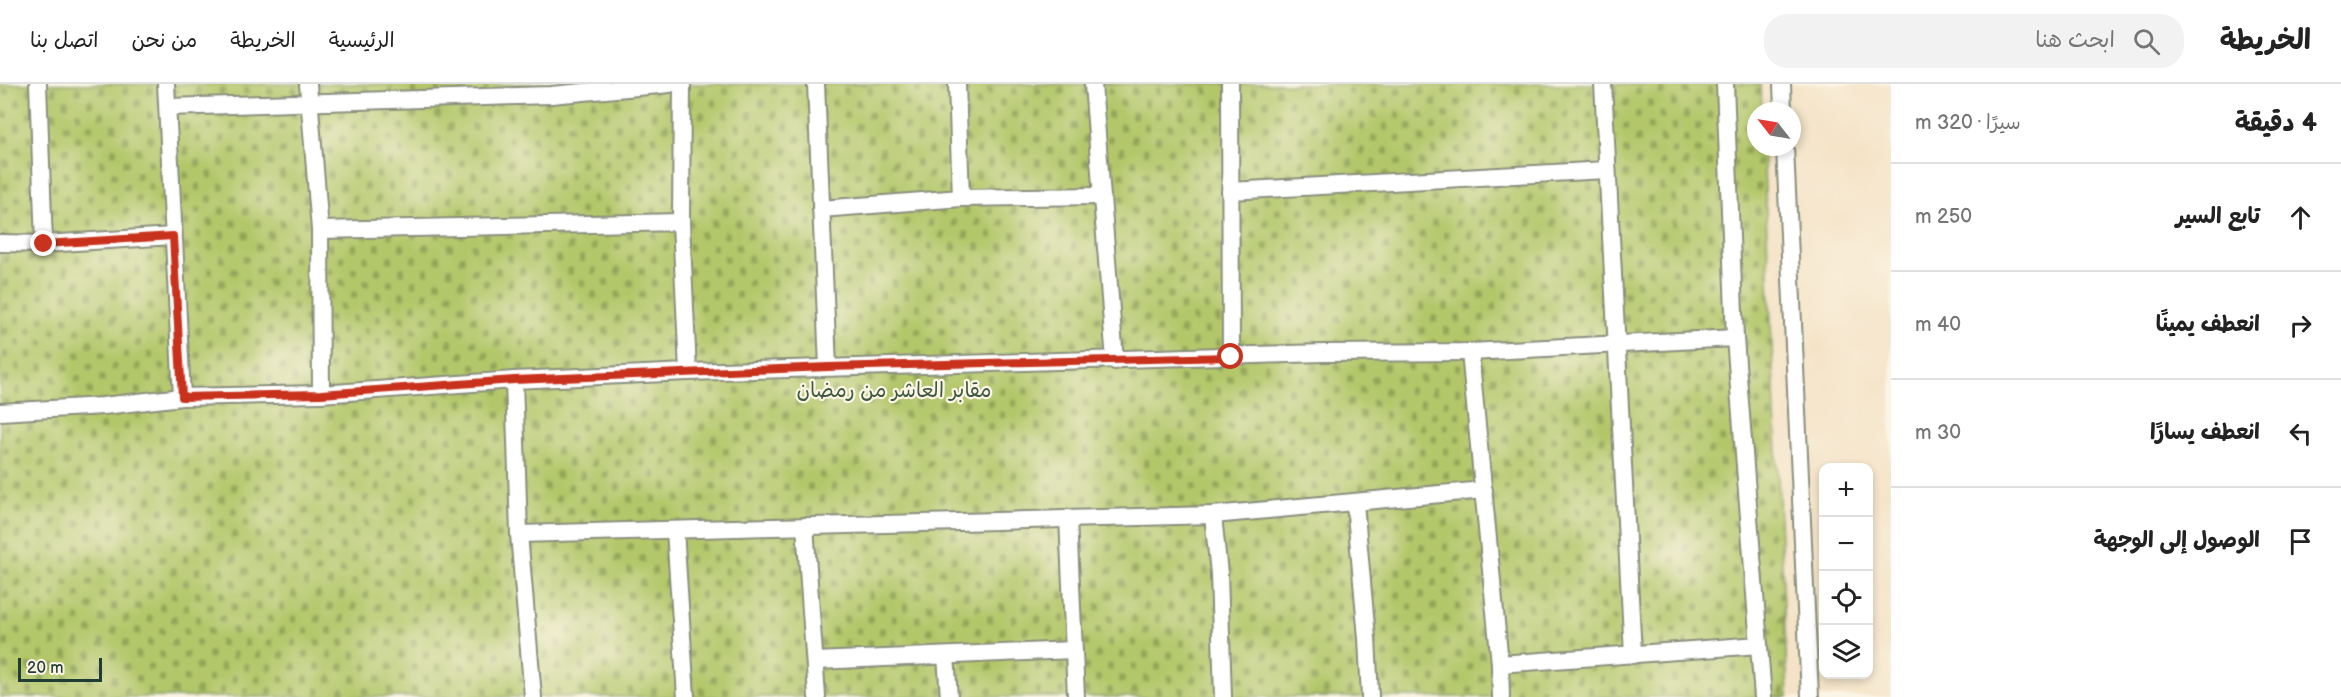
<!DOCTYPE html>
<html lang="ar">
<meta charset="utf-8">
<style>
:root{--surface:#fff;--page:#f2f2f2;--text:#222;--muted:#767676;--line:#e0e0e0}
body{margin:0;font-family:"Balsamiq Sans","Playpen Sans Arabic",sans-serif;background:var(--page);color:var(--text);direction:rtl}
.controls{position:absolute;right:18px;bottom:18px;display:grid;overflow:hidden;border-radius:12px;box-shadow:0 3px 9px #0003}
.controls button{width:54px;height:54px;display:grid;place-items:center;padding:0;border:0;border-bottom:2px solid var(--line);background:var(--surface);color:var(--text);font:30px sans-serif}
.compass{position:absolute;left:1747px;top:18px;width:54px;height:54px;border-radius:50%;background:var(--surface);box-shadow:0 3px 9px #0003;rotate:301deg}
.scale{position:absolute;left:18px;bottom:15px;width:84px;box-sizing:border-box;padding-left:6px;border:3px solid #1f3d34;border-top:0;font-size:16px;line-height:21px;white-space:nowrap;color:#1f3d34;-webkit-text-stroke:4px #fcf5e5;paint-order:stroke}
.stop{position:absolute;width:18px;height:18px;margin:-14px;border:4px solid #c8321e;border-radius:50%;background:#fff}
.stop.end{background:#c8321e;border-color:#fff;box-shadow:0 2px 6px #0008}
.list{margin:0;padding:0;list-style:none}
h2{display:flex;justify-content:space-between;align-items:center;height:78px;margin:0;padding:0 24px;font-size:26px}
h2 small{font-size:20px;font-weight:400;color:var(--muted)}
.list li{display:grid;grid-template-columns:39px 1fr auto;gap:18px;align-items:center;box-sizing:border-box;height:108px;padding:0 24px;border-top:2px solid var(--line)}
.list b{display:block;font-size:22px;white-space:nowrap}
.list em{font-size:20px;font-style:normal;color:var(--muted)}
.icon{flex:none;width:33px;height:33px;fill:none;stroke:currentColor;stroke-width:2;stroke-linecap:round;stroke-linejoin:round}
.map{position:relative;flex:none;width:1891px;height:613px;overflow:hidden;direction:ltr}
header{display:flex;align-items:center;gap:36px;box-sizing:border-box;height:84px;padding:0 30px;background:var(--surface);border-bottom:2px solid var(--line)}
header strong{font-size:28px}
nav{display:flex;gap:33px;margin-inline-start:auto;font-size:21px}
.search{width:420px;height:54px;background:var(--page);display:flex;align-items:center;gap:15px;box-sizing:border-box;padding:0 21px;border-radius:24px;color:var(--muted);font-size:22px}
main{display:flex}
aside{flex:1;background:var(--surface)}
.map>svg:first-child{display:block}
.cemetery{fill:url(#cemetery-stones);stroke:#698250;stroke-width:1.5}
.lines{fill:none;stroke-linecap:round;stroke-linejoin:round}
.lane-casing{stroke:#8a907e;stroke-width:20}
.lane{stroke:#fff;stroke-width:16}
.route{stroke:#c8321e;stroke-width:8}
.labels{text-anchor:middle;dominant-baseline:central;stroke-width:4.5;stroke-linejoin:round;paint-order:stroke}
.park-label{font-size:21px;fill:#3d593f;stroke:#fcf5e5}
</style>
<header>
<strong>الخريطة</strong>
<div class="search"><svg class="icon" aria-label="search" viewBox="0 0 24 24"><circle cx="10" cy="10" r="6"/><path d="M15 15l6 6"/></svg>ابحث هنا</div>
<nav><a>الرئيسية</a><a>الخريطة</a><a>من نحن</a><a>اتصل بنا</a></nav>
</header>
<main>
<aside>
<h2>4 دقيقة<small>سيرًا · 320 m</small></h2>
<ul class="list">
<li><svg class="icon" aria-label="ahead" viewBox="0 0 24 24"><path d="M12 20V5M6 11l6-6 6 6"/></svg><div><b>تابع السير</b></div><em>250 m</em></li>
<li><svg class="icon" aria-label="right" viewBox="0 0 24 24"><path d="M7 20v-9h11M14 6l5 5-5 5"/></svg><div><b>انعطف يمينًا</b></div><em>40 m</em></li>
<li><svg class="icon" aria-label="left" viewBox="0 0 24 24"><path d="M17 20v-9H6M10 6l-5 5 5 5"/></svg><div><b>انعطف يسارًا</b></div><em>30 m</em></li>
<li><svg class="icon" aria-label="arrive" viewBox="0 0 24 24"><path d="M6 21V4h12l-3 4 3 4H6"/></svg><div><b>الوصول إلى الوجهة</b></div></li>
</ul>
</aside>
<div class="map">
<svg width="1891" height="613" viewBox="0 0 1891 613">
<defs>
<pattern id="cemetery-stones" width="16" height="16" patternUnits="userSpaceOnUse" patternTransform="scale(1.5)"><rect width="16" height="16" fill="#b3c76b"/><path d="M2 7V4a2 2 0 0 1 4 0v3zM10 15v-3a2 2 0 0 1 4 0v3z" fill="#91a359"/></pattern>
</defs>
<rect width="100%" height="100%" fill="#fcf5e5"/>
<filter id="ink" filterUnits="userSpaceOnUse"><feTurbulence type="fractalNoise" baseFrequency=".0167" numOctaves="2"/><feDisplacementMap in="SourceGraphic" scale="12" xChannelSelector="R" yChannelSelector="G"/><feConvolveMatrix kernelMatrix="1 2 1 2 8 2 1 2 1" color-interpolation-filters="sRGB"/></filter>
<filter id="wash" filterUnits="userSpaceOnUse"><feTurbulence type="fractalNoise" baseFrequency=".008" numOctaves="4" result="noise"/><feDisplacementMap in="SourceGraphic" scale="24" xChannelSelector="R" yChannelSelector="G"/><feGaussianBlur stdDeviation="1.35" result="paint"/><feColorMatrix in="noise" values="0 0 0 0 0 0 0 0 0 0 0 0 0 0 0 0 0 1.4 0 .05"/><feComposite in="paint" operator="in"/></filter>
<g filter="url(#wash)">
<rect width="100%" height="100%" fill="#f4e3c7"/>
<polygon class="cemetery" points="0,0 1761,0 1762,27 1756,27 1756,63 1763,63 1788,613 0,613"/>
</g>
<g filter="url(#ink)">
<g class="lines">
<defs>
<g id="lane">
<polyline points="38,0 44,160"/>
<polyline points="166,0 182,313"/>
<polyline points="308,0 320,146 321,310"/>
<polyline points="682,0 681,138 688,288"/>
<polyline points="816,0 828,283"/>
<polyline points="957,0 961,114"/>
<polyline points="1093,0 1115,277"/>
<polyline points="1230,0 1231,273"/>
<polyline points="1603,0 1633,571"/>
<polyline points="1725,0 1735,254 1763,613"/>
<polyline points="1782,0 1783,27"/>
<polyline points="168,23 551,11 670,0"/>
<polyline points="1785,63 1810,613"/>
<polyline points="1230,107 1606,86"/>
<polyline points="821,125 961,114 1101,112"/>
<polyline points="320,146 681,138"/>
<polyline points="0,159 44,160 173,152"/>
<polyline points="1470,268 1500,580 1501,613"/>
<polyline points="514,296 519,450 533,613"/>
<polyline points="0,328 103,322 182,313 321,310 514,296 688,288 1324,269 1470,268 1735,254"/>
<polyline points="1355,419 1367,554 1370,613"/>
<polyline points="1213,431 1219,490 1223,613"/>
<polyline points="1068,434 1076,613"/>
<polyline points="805,442 817,613"/>
<polyline points="675,446 686,613"/>
<polyline points="519,450 1213,431 1484,406"/>
<polyline points="946,572 949,613"/>
<polyline points="815,577 1073,566"/>
<polyline points="1500,580 1759,561"/>
</g>
</defs>
<use href="#lane" class="lane-casing"/>
<use href="#lane" class="lane"/>
</g>
</g>
<g class="lines" filter="url(#ink)">
<polyline class="route" points="44,160 173,152 182,313 321,310 514,296 828,283 1231,273"/>
</g>
<g class="labels">
<g class="park-label">
<text x="894" y="306">مقابر العاشر من رمضان</text>
</g>
</g>
</svg>
<div class="controls">
<button>+</button>
<button>−</button>
<button><svg class="icon" aria-label="locate" viewBox="0 0 24 24"><circle cx="12" cy="12" r="6"/><path d="M12 2v4M12 18v4M2 12h4M18 12h4"/></svg></button>
<button><svg class="icon" aria-label="layers" viewBox="0 0 24 24"><path d="M12 4l9 5-9 5-9-5zM3 14l9 5 9-5"/></svg></button>
</div>
<svg class="compass" viewBox="-18 -18 36 36"><path d="M0-13l5 13h-10z" fill="#e53935"/><path d="M0 13l5-13h-10z" fill="#767676"/></svg>
<div class="scale">20 m</div>
<div class="stop" style="left:1231px;top:273px"></div>
<div class="stop end" style="left:44px;top:160px"></div>
</div>
</main>
